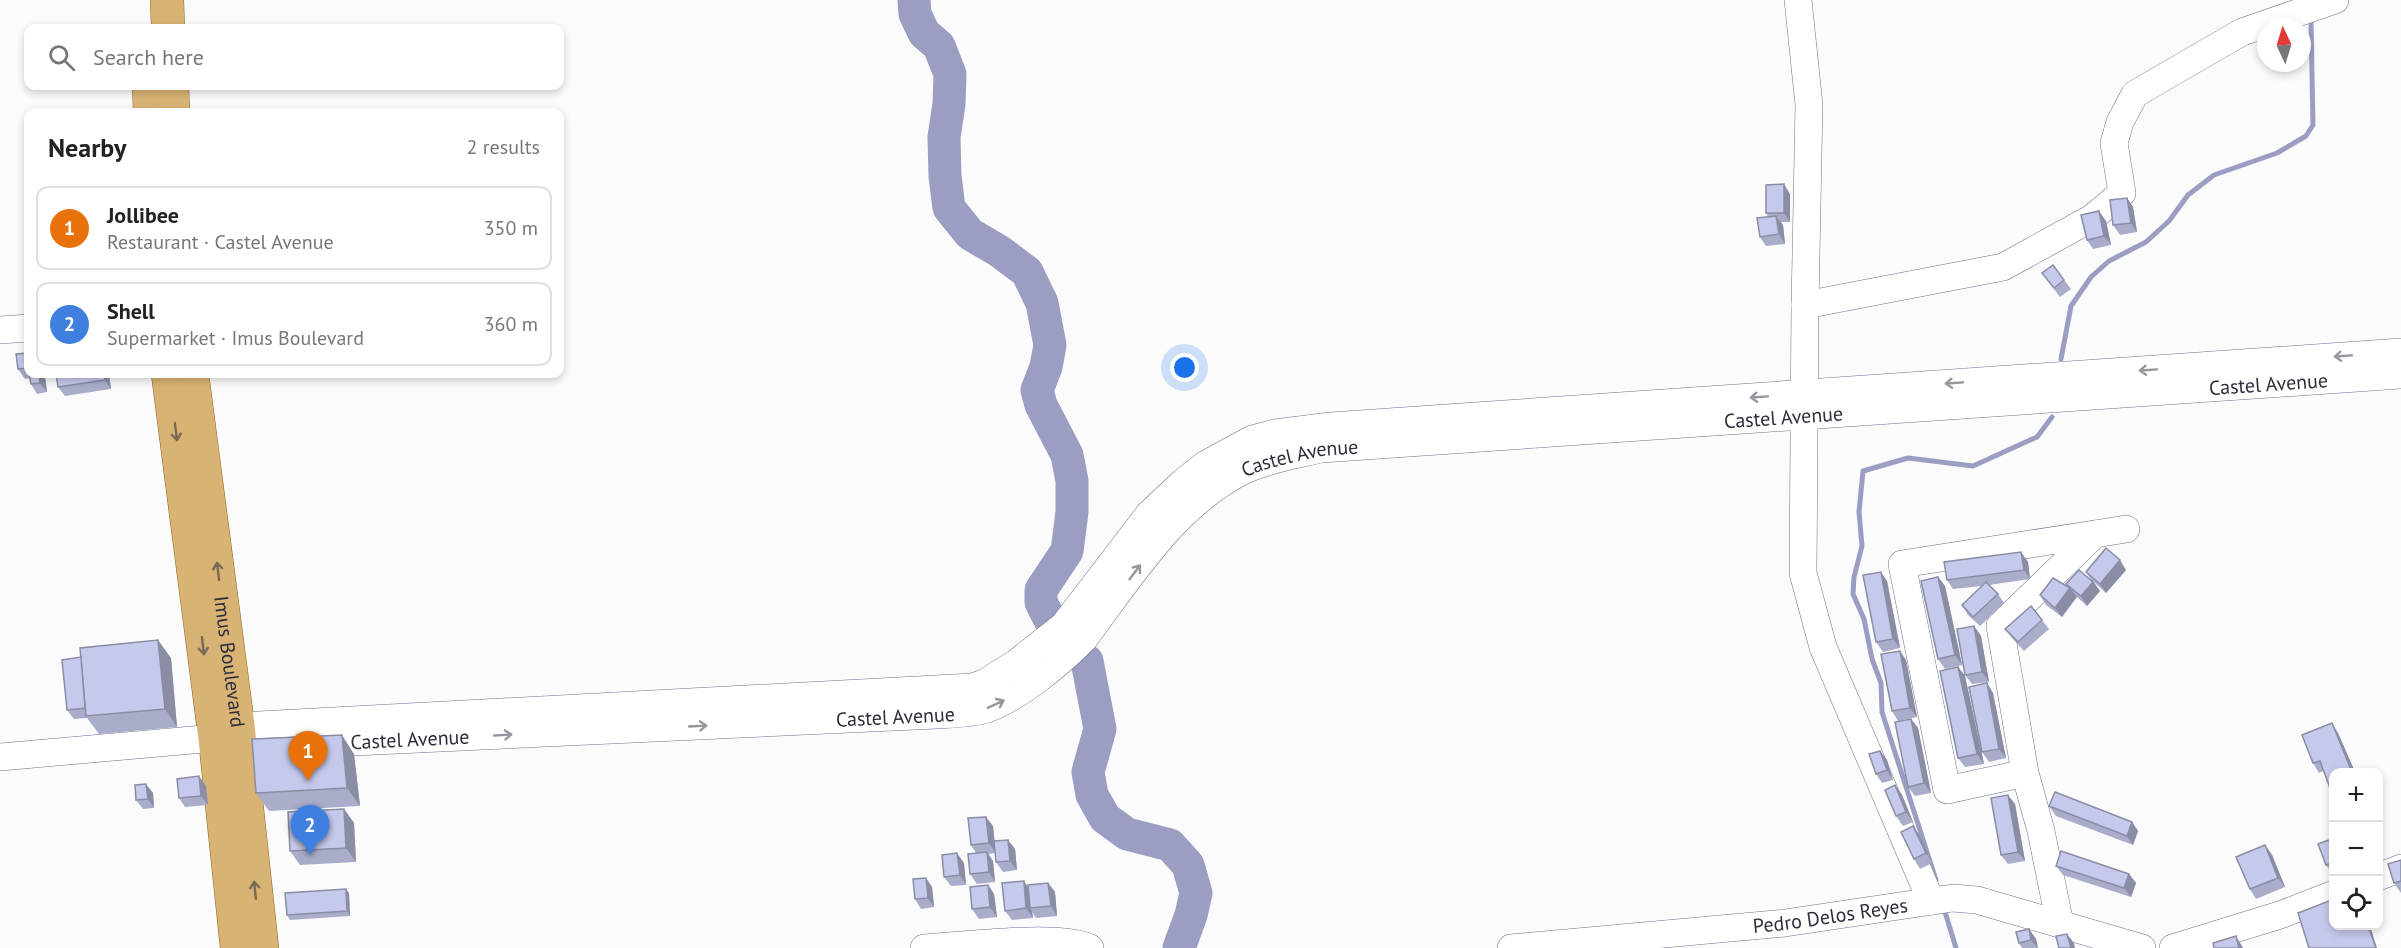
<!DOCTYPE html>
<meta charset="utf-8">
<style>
:root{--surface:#fff;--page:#f2f2f2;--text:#222;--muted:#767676;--line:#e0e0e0;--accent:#8f5f0a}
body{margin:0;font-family:"PT Sans",sans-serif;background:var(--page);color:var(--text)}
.controls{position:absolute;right:18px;bottom:18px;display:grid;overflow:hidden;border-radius:12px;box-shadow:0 3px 9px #0003}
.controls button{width:54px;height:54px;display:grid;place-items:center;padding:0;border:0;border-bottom:2px solid var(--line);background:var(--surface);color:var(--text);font:30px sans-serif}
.compass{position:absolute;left:2257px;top:18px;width:54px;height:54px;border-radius:50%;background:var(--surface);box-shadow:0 3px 9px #0003;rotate:356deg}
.you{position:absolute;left:1185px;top:368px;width:21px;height:21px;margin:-15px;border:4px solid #fff;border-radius:50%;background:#1a73e8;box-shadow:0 0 0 9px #1a73e833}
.badge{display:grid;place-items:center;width:39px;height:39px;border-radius:50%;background:var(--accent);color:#fff;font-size:20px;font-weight:700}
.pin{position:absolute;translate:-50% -50px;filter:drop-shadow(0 2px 3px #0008)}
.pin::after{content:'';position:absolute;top:32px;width:21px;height:18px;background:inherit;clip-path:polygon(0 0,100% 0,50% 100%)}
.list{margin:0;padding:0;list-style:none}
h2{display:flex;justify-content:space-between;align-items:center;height:78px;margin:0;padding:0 24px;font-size:26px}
h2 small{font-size:20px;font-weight:400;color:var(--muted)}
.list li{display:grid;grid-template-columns:39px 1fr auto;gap:18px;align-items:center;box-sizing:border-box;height:84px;margin:0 12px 12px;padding:0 12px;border:2px solid var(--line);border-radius:12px}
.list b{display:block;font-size:22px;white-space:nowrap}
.list p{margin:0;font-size:20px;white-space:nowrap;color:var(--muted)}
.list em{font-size:20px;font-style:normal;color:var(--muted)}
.icon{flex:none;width:33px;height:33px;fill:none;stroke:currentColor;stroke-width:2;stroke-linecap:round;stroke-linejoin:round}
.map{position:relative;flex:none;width:2401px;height:948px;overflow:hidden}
.search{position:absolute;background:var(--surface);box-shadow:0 3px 9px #0003;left:24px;top:24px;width:540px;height:66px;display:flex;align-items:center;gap:15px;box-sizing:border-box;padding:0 21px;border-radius:12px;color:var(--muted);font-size:22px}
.panel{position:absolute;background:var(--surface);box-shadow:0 3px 9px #0003;left:24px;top:108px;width:540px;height:270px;border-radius:12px}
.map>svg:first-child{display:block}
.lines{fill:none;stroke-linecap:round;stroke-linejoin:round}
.stream{stroke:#9b9ec2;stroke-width:5}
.river{stroke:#9b9ec2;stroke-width:33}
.minor-casing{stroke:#6d708f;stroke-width:28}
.major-casing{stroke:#8c6324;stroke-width:34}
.minor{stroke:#fff;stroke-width:27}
.major{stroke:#d9b374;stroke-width:33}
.wall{fill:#a9adca}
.shaded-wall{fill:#8a8da4}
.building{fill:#c5c9eb;stroke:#8a8da4;stroke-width:1.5}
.oneway{stroke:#96969e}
.oneway2{stroke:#7a6a55}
.labels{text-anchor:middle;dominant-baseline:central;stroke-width:5;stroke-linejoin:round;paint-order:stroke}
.street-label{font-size:20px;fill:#2d2e3c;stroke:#fbfbfb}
</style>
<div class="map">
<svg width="2401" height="948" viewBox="0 0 2401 948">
<rect width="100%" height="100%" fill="#fbfbfb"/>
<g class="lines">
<g class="stream">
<polyline points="2061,359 2071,306 2091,277 2109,261 2146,242 2169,221 2188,195 2214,175 2277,153 2306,136 2313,125 2311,21"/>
<polyline points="1936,880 1882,712 1881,683 1872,659 1864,619 1853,594 1854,577 1862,546 1859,512 1863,471 1908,458 1973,466 2037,437 2052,417"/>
<polyline points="1945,912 1956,948"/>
</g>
<g class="river">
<polyline points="914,0 915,14 924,33 939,46 950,74 949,104 944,137 945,176 949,208 970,234 999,251 1027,272 1042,303 1050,345 1046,367 1037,390 1041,405 1067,455 1072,481 1072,512 1067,551 1041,590 1041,602 1049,618"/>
<polyline points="1087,661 1100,729 1088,772 1092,795 1105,818 1127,834 1170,845 1188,865 1196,893 1191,915 1179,948"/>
</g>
<defs>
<g id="minor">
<polyline points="1798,0 1809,105 1805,305 1803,573 1823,647 1931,901"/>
<polyline points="1805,305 2003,267 2092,218 2122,193 2114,143 2120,122 2135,94 2242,32 2335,0"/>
<polyline points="0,330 28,328"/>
<polyline points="2095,534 2126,529"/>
<path id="s1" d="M311 744 936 715C953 714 971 714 987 709 1020 697 1059 664 1084 639 1130 578 1174 505 1245 470 1269 459 1296 455 1321 449L2401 375"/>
<polyline points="0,757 215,738 238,726 973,687 984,683 1016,663 1064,625 1149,514 1183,482 1206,464 1252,439 1275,433 1331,426 2401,352"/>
<polyline points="2025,773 1947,790 1902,564 2095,534 2000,626 2025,773 2041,831 2060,924"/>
<polyline points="2378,877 2401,868"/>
<path d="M924 948C960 946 1061 933 1090 948"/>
<path id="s2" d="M1511 948 1785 923 1953 898 1977 900 2142 948"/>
<polyline points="2173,948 2280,915 2334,894"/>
</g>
<g id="major">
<polyline points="167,0 168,28"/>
<polyline points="149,86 150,112"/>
<polyline points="172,86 173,112"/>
<polyline points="168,374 215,738 237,948"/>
<path id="s3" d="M192 374 238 726 262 948"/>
</g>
</defs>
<use href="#minor" class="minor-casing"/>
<use href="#major" class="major-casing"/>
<use href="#minor" class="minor"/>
<use href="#major" class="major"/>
</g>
<g class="wall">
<polygon points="1790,194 1790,222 1781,222 1783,225 1785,244 1766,246 1760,237 1768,217 1766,213"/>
<polygon points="2127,198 2133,207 2137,232 2120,235 2113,225"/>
<polygon points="2106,221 2111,245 2093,249 2087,240"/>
<polygon points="2042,273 2064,280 2071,289 2060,297"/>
<polygon points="28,353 28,374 50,374 50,375 45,376 47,392 37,394 31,384 30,378 25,379 18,369"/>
<polygon points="109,374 111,389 65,396 58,387"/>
<polygon points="2021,552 2028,562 2030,579 1989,585 1998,594 2004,603 1980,626 1968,615 1962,605 1982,586 1953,589 1947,580"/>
<polygon points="2126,570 2106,593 2094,582 2100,591 2087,606 2076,596 2062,617 2046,605 2040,595 2068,586 2092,581 2086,572"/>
<polygon points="1938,577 1945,586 1962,665 1945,669 1938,659"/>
<polygon points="1887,581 1900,648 1883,652 1876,642"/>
<polygon points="2042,620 2049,629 2024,651 2012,638 2005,629"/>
<polygon points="1974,626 1981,636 1989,682 1972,684 1965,675"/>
<polygon points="171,658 177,727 99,734 87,718 74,719 67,710"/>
<polygon points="1906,660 1917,717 1898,721 1892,711"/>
<polygon points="1958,667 1965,676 1984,764 1965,767 1958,758"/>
<polygon points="1987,683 1993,693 2006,758 1989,762 1982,752"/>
<polygon points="1911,719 1918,728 1931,793 1915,796 1908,787"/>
<polygon points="2338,733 2355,772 2334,772 2323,771 2319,773 2313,763"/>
<polygon points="1880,751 1887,760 1893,780 1882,783 1876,774"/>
<polygon points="354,754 360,806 269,811 256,793"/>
<polygon points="1895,785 1902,795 1913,822 1903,826 1896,816"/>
<polygon points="206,786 208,805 185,807 179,798"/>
<polygon points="153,793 154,808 143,809 136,800"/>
<polygon points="2015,804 2025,861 2008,864 2001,855"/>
<polygon points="2049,806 2132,822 2138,831 2133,845 2056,816"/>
<polygon points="344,809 354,823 356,862 300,865 290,851"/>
<polygon points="993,826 994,841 1015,849 1017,870 1003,872 996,862 995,853 988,854 993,861 995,882 977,884 970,874 976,853 971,845"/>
<polygon points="1913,826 1920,836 1932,863 1920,869 1914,859"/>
<polygon points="2334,838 2334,874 2333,874 2326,865"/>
<polygon points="2265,845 2272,855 2285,887 2256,899 2250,889"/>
<polygon points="2401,860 2401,893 2394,883"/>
<polygon points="964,863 966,885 951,886 944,877"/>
<polygon points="2056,866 2129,874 2136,883 2131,897 2063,875"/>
<polygon points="926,878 932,887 934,907 921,909 915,899"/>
<polygon points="1048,883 1055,892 1057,916 1036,918 1032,912 1033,918 1012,920 1005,911"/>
<polygon points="988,885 994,894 997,917 979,919 972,909"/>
<polygon points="349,893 350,916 290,920 287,915"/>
<polygon points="2029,929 2036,939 2038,948 2022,948 2019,943"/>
</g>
<g class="shaded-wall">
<polygon points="1784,184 1790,194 1790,222 1784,213"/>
<polygon points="2127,198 2133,207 2137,232 2131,223"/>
<polygon points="2099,211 2106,221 2111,245 2104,236"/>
<polygon points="1776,216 1783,225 1785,244 1779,234"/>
<polygon points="39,374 43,374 45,376 47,392 40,383"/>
<polygon points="104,374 109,374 111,389 105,380"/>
<polygon points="2021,552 2028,562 2030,579 2024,570"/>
<polygon points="2120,560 2126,570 2106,593 2100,584"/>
<polygon points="1881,572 1887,581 1900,648 1893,639"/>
<polygon points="1938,577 1945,586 1962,665 1955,655"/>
<polygon points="2093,582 2100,591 2087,606 2081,596"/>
<polygon points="2070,588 2077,597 2062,617 2055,608"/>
<polygon points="1974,626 1981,636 1989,682 1982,672"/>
<polygon points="158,640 171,658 177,727 165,709"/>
<polygon points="1900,651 1906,660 1917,717 1910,708"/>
<polygon points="1958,667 1965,676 1984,764 1977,754"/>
<polygon points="1987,683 1993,693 2006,758 1999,749"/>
<polygon points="1911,719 1918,728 1931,793 1924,783"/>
<polygon points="2332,723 2338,733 2355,772 2352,772"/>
<polygon points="342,735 354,754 360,806 347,788"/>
<polygon points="1880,751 1887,760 1893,780 1887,770"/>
<polygon points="199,776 206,786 208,805 201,796"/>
<polygon points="146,784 153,793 154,808 148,799"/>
<polygon points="1895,785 1902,795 1913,822 1906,812"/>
<polygon points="2008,795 2015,804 2025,861 2018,852"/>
<polygon points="344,809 354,823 356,862 346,848"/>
<polygon points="986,817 993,826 996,853 989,843"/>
<polygon points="2132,822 2138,831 2133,845 2127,836"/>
<polygon points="1913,826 1920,836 1932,863 1926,853"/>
<polygon points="1008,840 1015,849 1017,870 1010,861"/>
<polygon points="2265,845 2272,855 2285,887 2278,878"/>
<polygon points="987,852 993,861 995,882 989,872"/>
<polygon points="957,853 964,863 966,885 960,875"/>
<polygon points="2129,874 2136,883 2131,897 2124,888"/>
<polygon points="926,878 932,887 934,907 928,898"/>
<polygon points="1024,881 1030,890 1030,908 1032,912 1033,918 1026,908"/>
<polygon points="1048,883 1055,892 1057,916 1051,906"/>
<polygon points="988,885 994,894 997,917 990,907"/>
<polygon points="346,889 349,893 350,916 347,911"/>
<polygon points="2368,926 2370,926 2377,948 2376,948"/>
<polygon points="2029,929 2036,939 2038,948 2031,940"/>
<polygon points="2067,934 2074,943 2075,948 2071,948"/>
<polygon points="2236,936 2242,946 2243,948 2239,948"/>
</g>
<g class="building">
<polygon points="1784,184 1784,213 1766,213 1766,185"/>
<polygon points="2127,198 2131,223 2113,225 2110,200"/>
<polygon points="2099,211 2104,236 2087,240 2081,215"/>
<polygon points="1776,216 1779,234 1760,237 1757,218"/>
<polygon points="2053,265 2064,280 2054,288 2042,273"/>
<polygon points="28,353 28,368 18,369 16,354"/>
<polygon points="29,374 39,374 40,383 31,384"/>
<polygon points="56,374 104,374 105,380 58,387"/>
<polygon points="2106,548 2120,560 2100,584 2086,572"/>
<polygon points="2021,552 2024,570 1947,580 1944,562"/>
<polygon points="2079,570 2093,582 2081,596 2066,584"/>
<polygon points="1881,572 1893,639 1876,642 1863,575"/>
<polygon points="1938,577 1955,655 1938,659 1921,581"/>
<polygon points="2053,578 2070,588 2055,608 2040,595"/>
<polygon points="1986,582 1998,594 1973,617 1962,605"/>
<polygon points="2031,606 2042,620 2018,642 2005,629"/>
<polygon points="1974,626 1982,672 1965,675 1957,629"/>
<polygon points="158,640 165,709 86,716 80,648"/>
<polygon points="1900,651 1910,708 1892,711 1881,654"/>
<polygon points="81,657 85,708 67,710 62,660"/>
<polygon points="1958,667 1977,754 1958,758 1940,671"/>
<polygon points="1987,683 1999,749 1982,752 1969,687"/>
<polygon points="1911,719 1924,783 1908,787 1895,722"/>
<polygon points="2332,723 2352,772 2334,772 2334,799 2320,761 2313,763 2302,735"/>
<polygon points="342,735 347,788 256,793 252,739"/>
<polygon points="1880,751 1887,770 1876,774 1869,754"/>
<polygon points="199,776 201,796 179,798 177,779"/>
<polygon points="146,784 148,799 136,800 135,785"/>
<polygon points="1895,785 1906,812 1896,816 1885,790"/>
<polygon points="2055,792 2132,822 2127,836 2049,806"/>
<polygon points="2008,795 2018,852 2001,855 1991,798"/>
<polygon points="344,809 346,848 290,851 288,812"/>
<polygon points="986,817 989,843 971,845 968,818"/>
<polygon points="1913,826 1926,853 1914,859 1901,832"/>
<polygon points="2334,838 2334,862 2326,865 2318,844"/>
<polygon points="1008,840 1010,861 996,862 994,841"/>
<polygon points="2265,845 2278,878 2250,889 2236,857"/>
<polygon points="2061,851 2129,874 2124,888 2056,866"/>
<polygon points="987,852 989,872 970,874 968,854"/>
<polygon points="957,853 960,875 944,877 942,855"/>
<polygon points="2401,860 2401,881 2394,883 2388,864"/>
<polygon points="926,878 928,898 915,899 913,879"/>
<polygon points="1024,881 1026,908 1005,911 1002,883"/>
<polygon points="1048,883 1051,906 1030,908 1028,885"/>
<polygon points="988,885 990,907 972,909 970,887"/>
<polygon points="346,889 347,911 287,915 285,893"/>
<polygon points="2334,899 2334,926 2368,926 2376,948 2309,948 2298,913"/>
<polygon points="2029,929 2031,940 2019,943 2016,932"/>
<polygon points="2067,934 2071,948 2059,948 2056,936"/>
<polygon points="2236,936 2239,948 2214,948 2213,943"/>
</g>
<defs><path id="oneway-shaft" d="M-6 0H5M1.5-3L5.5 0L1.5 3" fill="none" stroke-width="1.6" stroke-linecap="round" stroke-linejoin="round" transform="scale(1.5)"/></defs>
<g class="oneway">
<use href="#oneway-shaft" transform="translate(2343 356) rotate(176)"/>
<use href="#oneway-shaft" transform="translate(2148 370) rotate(176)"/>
<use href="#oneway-shaft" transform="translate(1954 383) rotate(176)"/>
<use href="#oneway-shaft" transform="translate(1759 397) rotate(176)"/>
<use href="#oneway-shaft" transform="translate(1135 572) rotate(-53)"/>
<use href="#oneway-shaft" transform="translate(996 704) rotate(-25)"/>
<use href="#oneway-shaft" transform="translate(698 726) rotate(-3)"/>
<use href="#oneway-shaft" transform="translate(503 735) rotate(-3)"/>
</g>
<g class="oneway2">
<use href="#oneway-shaft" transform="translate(176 432) rotate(83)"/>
<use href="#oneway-shaft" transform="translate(218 571) rotate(-97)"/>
<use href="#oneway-shaft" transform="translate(203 646) rotate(83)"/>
<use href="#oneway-shaft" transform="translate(255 890) rotate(-96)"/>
</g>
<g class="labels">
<g class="street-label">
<text stroke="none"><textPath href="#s1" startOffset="2062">Castel Avenue</textPath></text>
<text stroke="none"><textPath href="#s1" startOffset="1576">Castel Avenue</textPath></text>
<text stroke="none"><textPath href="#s1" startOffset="1090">Castel Avenue</textPath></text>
<text stroke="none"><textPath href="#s3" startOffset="290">Imus Boulevard</textPath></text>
<text stroke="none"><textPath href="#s1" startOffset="585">Castel Avenue</textPath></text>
<text stroke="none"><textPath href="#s1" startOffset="99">Castel Avenue</textPath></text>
<text stroke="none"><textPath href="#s2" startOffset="321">Pedro Delos Reyes</textPath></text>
</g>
</g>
</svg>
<div class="controls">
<button>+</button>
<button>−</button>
<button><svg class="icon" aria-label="locate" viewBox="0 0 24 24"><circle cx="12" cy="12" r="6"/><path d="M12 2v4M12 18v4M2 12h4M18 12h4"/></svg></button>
</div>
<svg class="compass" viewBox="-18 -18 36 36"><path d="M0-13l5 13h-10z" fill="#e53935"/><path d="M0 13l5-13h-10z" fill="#767676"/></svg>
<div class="you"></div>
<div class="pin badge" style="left:308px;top:781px;background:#e8710a">1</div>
<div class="pin badge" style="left:310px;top:855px;background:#3f7fe0">2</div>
<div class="search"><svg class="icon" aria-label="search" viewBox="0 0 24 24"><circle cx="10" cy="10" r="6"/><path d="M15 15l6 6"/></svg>Search here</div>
<section class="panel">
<h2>Nearby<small>2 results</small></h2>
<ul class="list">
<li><span class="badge" style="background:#e8710a">1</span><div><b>Jollibee</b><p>Restaurant · Castel Avenue</p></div><em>350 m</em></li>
<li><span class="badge" style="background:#3f7fe0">2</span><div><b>Shell</b><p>Supermarket · Imus Boulevard</p></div><em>360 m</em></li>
</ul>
</section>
</div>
